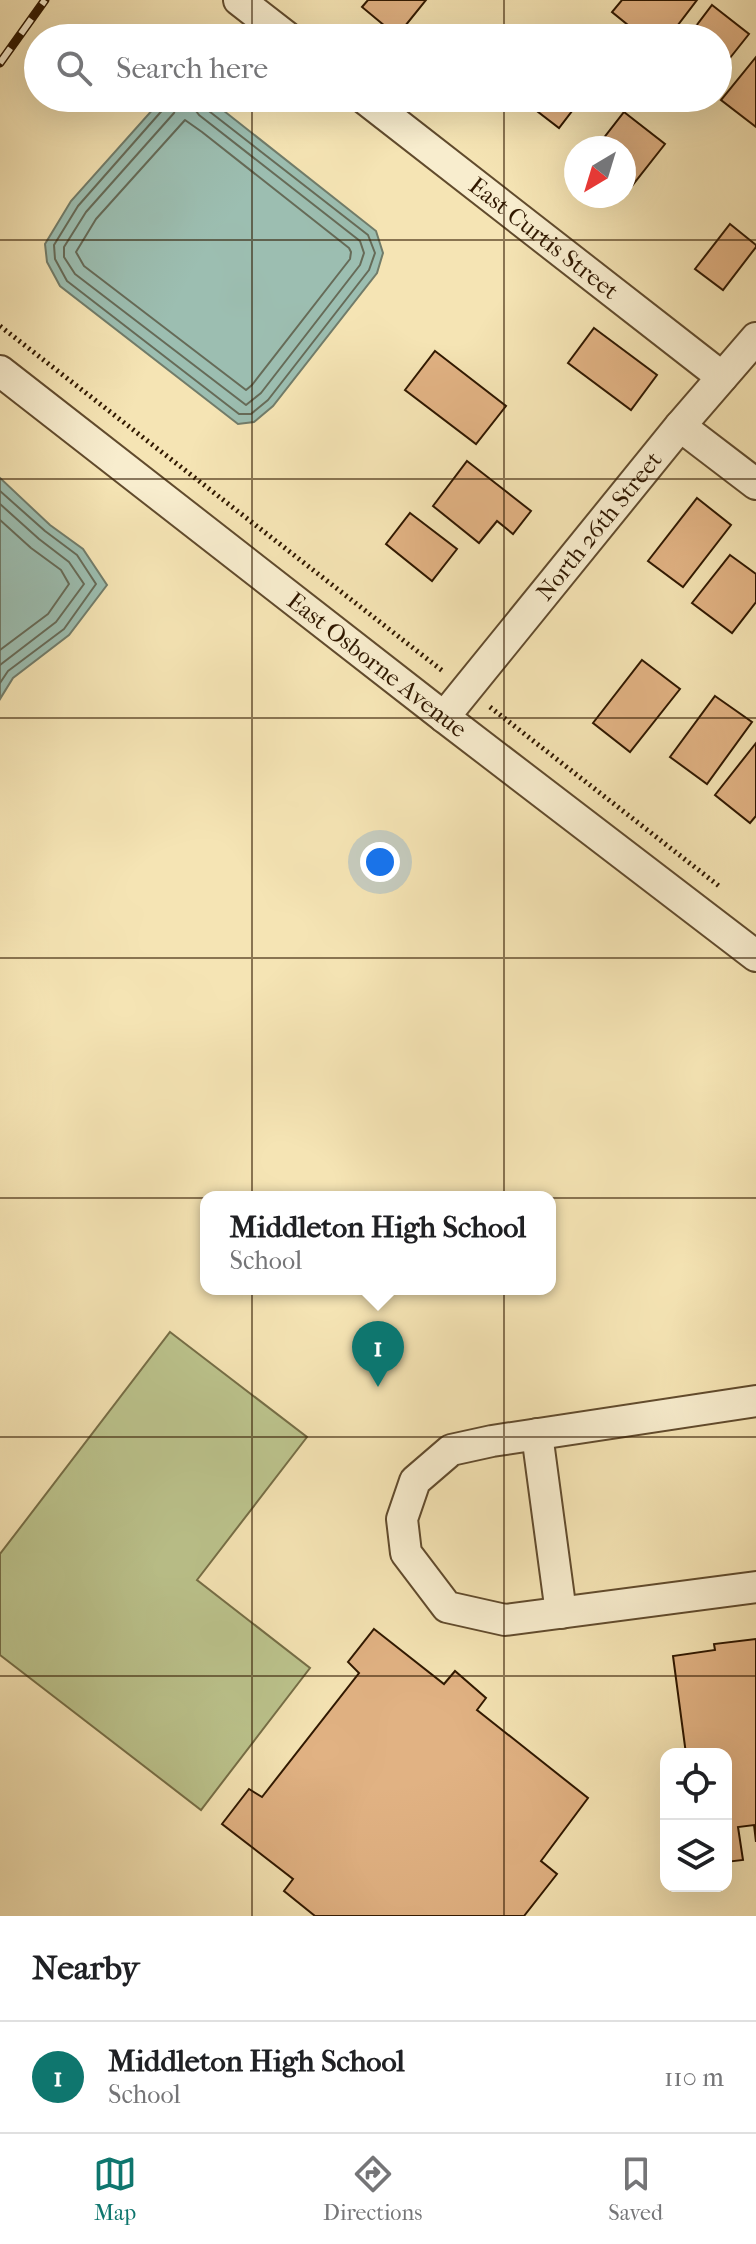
<!DOCTYPE html>
<style>
:root{--surface:#fff;--page:#f2f2f2;--text:#202124;--muted:#757577;--line:#e0e0e0;--accent:#0f766e}
body{margin:0;font-family:"IM FELL French Canon",serif;background:var(--page);color:var(--text)}
.controls{position:absolute;right:24px;bottom:24px;display:grid;overflow:hidden;border-radius:16px;box-shadow:0 8px 32px #0002}
.controls button{width:72px;height:72px;display:grid;place-items:center;padding:0;border:0;border-bottom:2px solid var(--line);background:var(--surface);color:var(--text);font:40px sans-serif}
.compass{position:absolute;left:564px;top:136px;width:72px;height:72px;border-radius:50%;background:var(--surface);box-shadow:0 8px 32px #0002;rotate:218deg}
.you{position:absolute;left:380px;top:862px;width:28px;height:28px;margin:-20px;border:6px solid #fff;border-radius:50%;background:#1a73e8;box-shadow:0 0 0 12px #1a73e833}
.badge{display:grid;place-items:center;width:52px;height:52px;border-radius:50%;background:var(--accent);color:#fff;font-size:26px;font-weight:700}
.pin{position:absolute;translate:-50% -66px;filter:drop-shadow(0 2px 4px #0008)}
.pin::after{content:'';position:absolute;top:42px;width:28px;height:24px;background:inherit;clip-path:polygon(0 0,100% 0,50% 100%)}
.popup{position:absolute;left:200px;top:1191px;width:356px;height:104px;box-sizing:border-box;display:grid;place-content:center;border-radius:16px;background:var(--surface);filter:drop-shadow(0 2px 6px #0005);font-size:26px;white-space:nowrap;color:var(--muted)}
.popup b{font-size:30px;color:var(--text)}
.popup::after{content:'';position:absolute;left:50%;top:100%;margin-left:-16px;border:16px solid transparent;border-top-color:var(--surface)}
.list{margin:0;padding:0;list-style:none}
h2{display:flex;justify-content:space-between;align-items:center;height:104px;margin:0;padding:0 32px;font-size:34px}
h2 small{font-size:26px;font-weight:400;color:var(--muted)}
.list li{display:grid;grid-template-columns:52px 1fr auto;gap:24px;align-items:center;box-sizing:border-box;height:112px;padding:0 32px;border-top:2px solid var(--line)}
.list b{display:block;font-size:30px;white-space:nowrap}
.list p{margin:0;font-size:26px;white-space:nowrap;color:var(--muted)}
.list em{font-size:26px;font-style:normal;color:var(--muted)}
.icon{flex:none;width:44px;height:44px;fill:none;stroke:currentColor;stroke-width:2;stroke-linecap:round;stroke-linejoin:round}
.map{position:relative;flex:none;width:756px;height:1916px;overflow:hidden}
.search{position:absolute;background:var(--surface);box-shadow:0 8px 32px #0002;left:24px;right:24px;top:24px;height:88px;display:flex;align-items:center;gap:20px;box-sizing:border-box;padding:0 28px;border-radius:44px;color:var(--muted);font-size:30px}
.sheet{height:216px;background:var(--surface)}
nav{display:flex;justify-content:space-around;align-items:center;box-sizing:border-box;height:112px;border-top:2px solid var(--line);background:var(--surface);font-size:22px;color:var(--muted)}
nav a{display:grid;justify-items:center;gap:4px}
nav .on{color:var(--accent)}
.map>svg:first-child{display:block}
.green{fill:#bcc48d;stroke:#766e46;stroke-width:2}
.water{fill:#9cbeb1;stroke:#717c6a;stroke-width:2}
.lines{fill:none;stroke-linecap:round;stroke-linejoin:round}
.shore{stroke:#666b58;stroke-width:2}
.building{fill:#e1b283;stroke:#301800;stroke-width:2}
.minor-casing{stroke:#614b2d;stroke-width:34}
.path{stroke:#301800;stroke-width:5;stroke-dasharray:2 4;stroke-linecap:butt}
.minor{stroke:#f8edce;stroke-width:30}
.rail-casing{stroke:#301800;stroke-width:9}
.rail{stroke:#f8edce;stroke-width:6;stroke-dasharray:18;stroke-linecap:butt}
.grid{fill:none;stroke:#301800;stroke-width:2;stroke-opacity:0.55}
.labels{text-anchor:middle;dominant-baseline:central;stroke-width:6;stroke-linejoin:round;paint-order:stroke}
.street-label{font-size:24px;fill:#301800;stroke:#f8edce}
</style>
<div class="map">
<svg width="756" height="1916" viewBox="0 0 756 1916">
<rect width="100%" height="100%" fill="#f5e4b4"/>
<filter id="stains"><feTurbulence type="fractalNoise" baseFrequency=".0025" numOctaves="4"/><feColorMatrix values="0 0 0 0 .2 0 0 0 0 .09 0 0 0 0 .02 0 0 0 .5 -.17"/></filter>
<radialGradient id="worn" r=".72"><stop offset=".6" stop-color="#630" stop-opacity="0"/><stop offset="1" stop-color="#630" stop-opacity=".3"/></radialGradient>
<polygon class="green" points="170,1332 307,1437 197,1580 310,1668 201,1810 0,1655 0,1554"/>
<g class="water">
<polygon points="163,98 204,98 219,107 376,231 383,253 377,273 273,406 254,422 238,424 60,286 47,262 45,244 71,201"/>
<polygon points="0,478 50,525 83,549 107,585 69,635 13,678 0,699"/>
</g>
<g class="lines">
<g class="shore">
<polyline points="169,98 166,106 78,206 54,245 55,259 67,281 239,414 251,414 268,400 369,270 375,253 368,235 205,108 202,98"/>
<polyline points="179,98 174,113 86,212 64,247 64,257 75,274 246,405 261,393 360,265 364,253 360,241 199,115 193,107 192,98"/>
<polygon points="185,120 202,132 349,248 351,252 350,259 252,385 246,390 84,266 76,252 96,219"/>
<polyline points="0,491 45,531 77,555 96,584 64,629 8,671 0,683"/>
<polyline points="0,504 39,539 69,562 84,584 56,622 0,665"/>
<polyline points="0,520 31,548 61,570 69,584 48,614 0,650"/>
</g>
</g>
<g class="building">
<polygon points="368,0 426,0 397,36 362,7"/>
<polygon points="622,0 697,0 668,38 644,38 612,12"/>
<polygon points="712,5 749,34 718,73 718,38 687,38"/>
<polygon points="756,57 756,127 721,100"/>
<polygon points="520,98 582,98 559,128"/>
<polygon points="624,112 665,144 624,196 624,148 596,148"/>
<polygon points="730,224 756,245 756,247 723,290 695,269"/>
<polygon points="594,328 657,375 631,410 568,363"/>
<polygon points="435,351 506,406 476,444 405,390"/>
<polygon points="467,461 531,511 513,534 497,521 479,543 433,506"/>
<polygon points="697,498 731,525 683,587 648,561"/>
<polygon points="410,513 457,549 432,581 386,544"/>
<polygon points="730,555 756,574 756,602 732,633 692,603"/>
<polygon points="642,660 680,689 630,752 593,723"/>
<polygon points="715,696 752,722 707,784 670,757"/>
<polygon points="756,743 756,816 750,823 715,795"/>
<polygon points="374,1629 444,1684 455,1671 486,1698 477,1710 588,1798 541,1861 557,1874 524,1916 315,1916 284,1891 293,1879 222,1824 249,1789 262,1797 359,1673 348,1662"/>
<polygon points="756,1639 756,1842 754,1825 738,1827 743,1860 726,1862 726,1754 686,1754 673,1656 715,1650 714,1644"/>
</g>
<g class="lines">
<defs>
<g id="minor">
<polyline points="239,0 288,38"/>
<path id="s1" d="M364 98 722 377"/>
<path id="s2" d="M0 371 444 717 756 956"/>
<polyline points="680,426 756,484"/>
<path id="s3" d="M444 717 680 426 756 338"/>
<polyline points="756,1401 492,1441 451,1450 415,1481 402,1519 406,1553 447,1607 505,1620 756,1587"/>
<polyline points="537,1434 561,1613"/>
</g>
</defs>
<use href="#minor" class="minor-casing"/>
<g class="path">
<polyline points="0,326 444,672"/>
<polyline points="490,707 719,886"/>
</g>
<use href="#minor" class="minor"/>
<defs>
<polyline id="rail" points="0,63 45,0"/>
</defs>
<use href="#rail" class="rail-casing"/>
<use href="#rail" class="rail"/>
</g>
<path class="grid" d="M252 0V38M504 0V38M252 98V1916M504 98V1916M0 240H756M0 479H756M0 718H756M0 958H756M0 1198H756M0 1437H756M0 1676H756"/>
<g class="labels">
<g class="street-label">
<text stroke="none"><textPath href="#s1" startOffset="228">East Curtis Street</textPath></text>
<text stroke="none"><textPath href="#s3" startOffset="246">North 26th Street</textPath></text>
<text stroke="none"><textPath href="#s2" startOffset="478">East Osborne Avenue</textPath></text>
</g>
</g>
<rect width="100%" height="100%" filter="url(#stains)"/>
<rect width="100%" height="100%" fill="url(#worn)"/>
</svg>
<div class="controls">
<button><svg class="icon" aria-label="locate" viewBox="0 0 24 24"><circle cx="12" cy="12" r="6"/><path d="M12 2v4M12 18v4M2 12h4M18 12h4"/></svg></button>
<button><svg class="icon" aria-label="layers" viewBox="0 0 24 24"><path d="M12 4l9 5-9 5-9-5zM3 14l9 5 9-5"/></svg></button>
</div>
<svg class="compass" viewBox="-18 -18 36 36"><path d="M0-13l5 13h-10z" fill="#e53935"/><path d="M0 13l5-13h-10z" fill="#757577"/></svg>
<div class="you"></div>
<div class="pin badge" style="left:378px;top:1387px">1</div>
<div class="popup"><b>Middleton High School</b>School</div>
<div class="search"><svg class="icon" aria-label="search" viewBox="0 0 24 24"><circle cx="10" cy="10" r="6"/><path d="M15 15l6 6"/></svg>Search here</div>
</div>
<section class="sheet">
<h2>Nearby<small></small></h2>
<ul class="list">
<li><span class="badge">1</span><div><b>Middleton High School</b><p>School</p></div><em>110 m</em></li>
</ul>
</section>
<nav>
<a class="on"><svg class="icon" aria-label="map" viewBox="0 0 24 24"><path d="M3 6l6-2 6 2 6-2v14l-6 2-6-2-6 2zM9 4v14M15 6v14"/></svg>Map</a>
<a><svg class="icon" aria-label="directions" viewBox="0 0 24 24"><path d="M12 3l9 9-9 9-9-9zM9 14v-3h6M13 9l2 2-2 2"/></svg>Directions</a>
<a><svg class="icon" aria-label="saved" viewBox="0 0 24 24"><path d="M7 4h10v16l-5-4-5 4z"/></svg>Saved</a>
</nav>
